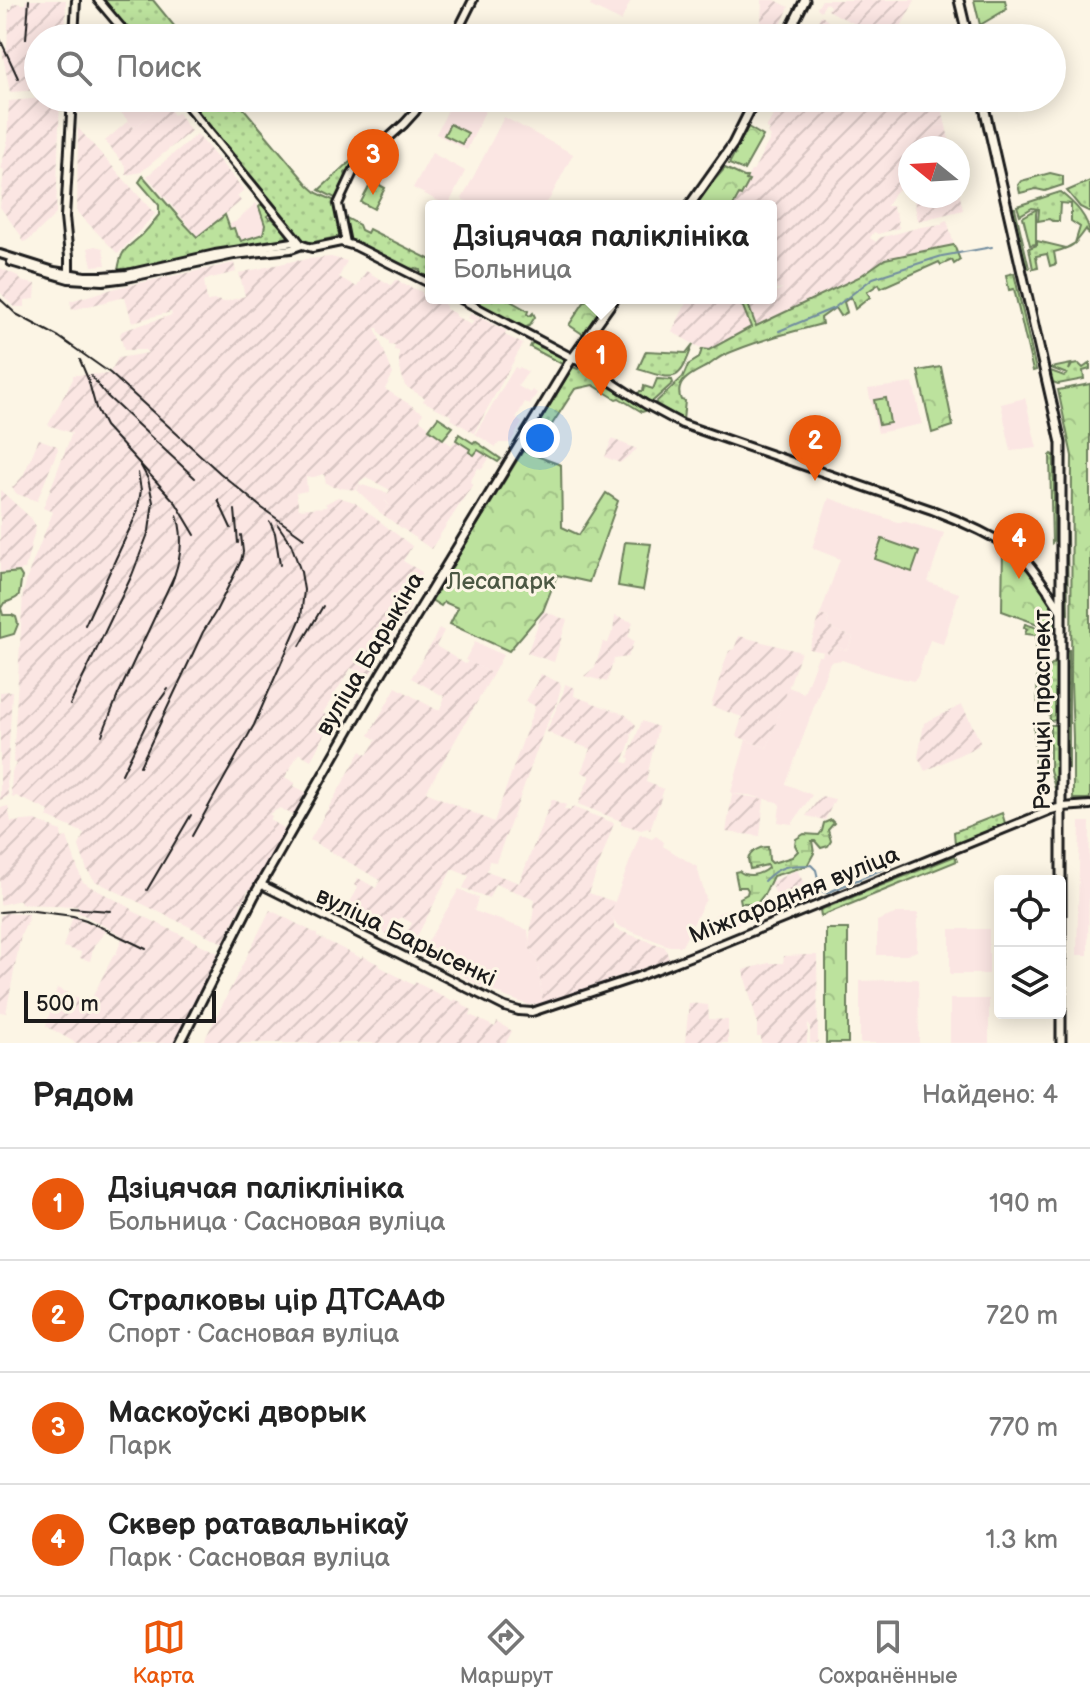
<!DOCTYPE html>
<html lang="ru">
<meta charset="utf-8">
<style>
:root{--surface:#fff;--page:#f6f6f6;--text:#222;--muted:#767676;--line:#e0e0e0;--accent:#ea580c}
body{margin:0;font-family:"Balsamiq Sans",sans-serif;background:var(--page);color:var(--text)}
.controls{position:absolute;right:24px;bottom:24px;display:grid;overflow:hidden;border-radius:8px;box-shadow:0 4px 20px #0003}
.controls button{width:72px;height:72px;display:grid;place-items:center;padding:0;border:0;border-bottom:2px solid var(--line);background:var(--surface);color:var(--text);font:40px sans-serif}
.compass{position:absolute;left:898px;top:136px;width:72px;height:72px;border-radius:50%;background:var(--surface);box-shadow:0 4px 20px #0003;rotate:288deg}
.scale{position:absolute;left:24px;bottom:20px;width:192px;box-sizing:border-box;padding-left:8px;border:4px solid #1c1c1c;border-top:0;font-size:22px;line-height:28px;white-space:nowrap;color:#1c1c1c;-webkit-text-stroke:6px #fcf5e5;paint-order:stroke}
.you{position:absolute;left:540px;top:438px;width:28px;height:28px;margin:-20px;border:6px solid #fff;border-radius:50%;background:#1a73e8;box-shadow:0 0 0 12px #1a73e833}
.badge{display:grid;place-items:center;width:52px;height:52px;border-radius:50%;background:var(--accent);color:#fff;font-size:26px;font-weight:700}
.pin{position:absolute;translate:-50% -66px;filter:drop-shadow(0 2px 4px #0008)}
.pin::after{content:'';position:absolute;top:42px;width:28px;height:24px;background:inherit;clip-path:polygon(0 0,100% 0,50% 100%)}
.popup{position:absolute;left:425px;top:200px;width:352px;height:104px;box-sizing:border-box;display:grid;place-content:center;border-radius:8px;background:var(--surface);filter:drop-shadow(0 2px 6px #0005);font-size:26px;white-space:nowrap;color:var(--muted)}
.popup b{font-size:30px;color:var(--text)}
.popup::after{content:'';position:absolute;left:50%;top:100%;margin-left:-16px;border:16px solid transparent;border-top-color:var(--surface)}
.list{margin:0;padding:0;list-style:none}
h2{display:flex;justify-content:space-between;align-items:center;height:104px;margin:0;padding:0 32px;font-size:34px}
h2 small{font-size:26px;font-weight:400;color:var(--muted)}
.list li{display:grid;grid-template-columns:52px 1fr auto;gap:24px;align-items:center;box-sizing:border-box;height:112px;padding:0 32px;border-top:2px solid var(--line)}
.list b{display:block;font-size:30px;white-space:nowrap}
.list p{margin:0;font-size:26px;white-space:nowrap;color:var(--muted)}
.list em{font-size:26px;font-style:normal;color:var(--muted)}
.icon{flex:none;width:44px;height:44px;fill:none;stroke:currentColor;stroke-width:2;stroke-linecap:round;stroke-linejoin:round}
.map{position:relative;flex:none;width:1090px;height:1043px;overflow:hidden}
.search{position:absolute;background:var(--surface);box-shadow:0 4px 20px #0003;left:24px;right:24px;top:24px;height:88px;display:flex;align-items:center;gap:20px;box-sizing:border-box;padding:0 28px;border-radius:44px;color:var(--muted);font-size:30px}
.sheet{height:552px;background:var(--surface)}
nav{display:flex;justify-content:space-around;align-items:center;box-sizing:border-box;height:112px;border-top:2px solid var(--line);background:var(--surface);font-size:22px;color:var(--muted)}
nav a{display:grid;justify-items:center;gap:4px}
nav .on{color:var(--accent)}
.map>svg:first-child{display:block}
.built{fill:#fbe6e3}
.industrial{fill:url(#industrial-furrows)}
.grass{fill:url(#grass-dots);stroke:#6c7f5c;stroke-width:2}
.forest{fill:url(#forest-firs);stroke:#6c7f5c;stroke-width:2}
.wetland{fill:url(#wetland-marsh);stroke:#6c7f5c;stroke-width:2}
.park{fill:url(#park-crowns);stroke:#6c7f5c;stroke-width:2}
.garden{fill:#bce29d;stroke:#6c7f5c;stroke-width:2}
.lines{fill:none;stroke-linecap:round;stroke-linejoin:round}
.stream{stroke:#718c9f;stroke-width:2}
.secondary-casing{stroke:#1c1c1c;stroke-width:12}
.primary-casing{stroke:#1c1c1c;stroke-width:13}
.secondary{stroke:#fcf5e5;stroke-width:6}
.primary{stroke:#fcf5e5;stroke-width:7}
.rail{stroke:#1c1c1c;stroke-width:2}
.labels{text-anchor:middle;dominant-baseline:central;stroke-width:6;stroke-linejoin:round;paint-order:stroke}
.park-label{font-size:24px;fill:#4c5743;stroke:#fcf5e5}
.street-label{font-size:24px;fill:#1c1c1c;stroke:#fcf5e5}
</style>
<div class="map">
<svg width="1090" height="1043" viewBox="0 0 1090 1043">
<defs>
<pattern id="industrial-furrows" width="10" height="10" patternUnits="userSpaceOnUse" patternTransform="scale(2)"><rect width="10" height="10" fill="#fbe6e3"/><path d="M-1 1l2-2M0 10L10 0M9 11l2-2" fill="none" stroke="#d7c5c2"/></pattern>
<pattern id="grass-dots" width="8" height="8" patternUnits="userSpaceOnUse" patternTransform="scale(2)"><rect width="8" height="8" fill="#bce29d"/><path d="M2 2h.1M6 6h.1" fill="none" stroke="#a1c187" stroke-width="1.8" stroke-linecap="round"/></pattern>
<pattern id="forest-firs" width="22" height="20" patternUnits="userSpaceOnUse" patternTransform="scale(2)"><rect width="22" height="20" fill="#bce29d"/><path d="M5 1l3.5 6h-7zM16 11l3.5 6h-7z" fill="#a1c187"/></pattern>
<pattern id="wetland-marsh" width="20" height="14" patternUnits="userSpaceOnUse" patternTransform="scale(2)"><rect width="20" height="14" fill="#bce29d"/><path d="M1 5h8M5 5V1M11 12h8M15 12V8" fill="none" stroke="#a1c187"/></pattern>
<pattern id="park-crowns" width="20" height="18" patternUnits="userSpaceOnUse" patternTransform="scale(2)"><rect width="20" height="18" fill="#bce29d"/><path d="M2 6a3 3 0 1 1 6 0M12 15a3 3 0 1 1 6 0" fill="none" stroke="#a1c187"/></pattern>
</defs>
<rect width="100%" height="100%" fill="#fcf5e5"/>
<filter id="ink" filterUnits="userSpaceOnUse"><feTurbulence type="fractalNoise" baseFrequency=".0125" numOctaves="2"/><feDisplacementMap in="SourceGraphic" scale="16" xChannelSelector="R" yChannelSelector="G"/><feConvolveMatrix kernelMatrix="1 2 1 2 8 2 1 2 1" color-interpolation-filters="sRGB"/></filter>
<g filter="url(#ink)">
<g class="built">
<polygon points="593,0 631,0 621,21 590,6"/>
<polygon points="163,98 161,100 163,103 134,128 110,99"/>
<polygon points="442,98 491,98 467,150 436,134 451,104"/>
<polygon points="504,117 573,154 549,200 539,206 475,206 462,199"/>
<polygon points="432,153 465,171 448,206 413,188"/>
<polygon points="256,203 266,221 263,234 241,241 237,238 237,228 231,229 230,224 235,222"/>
<polygon points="95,246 103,248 106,265 92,266 88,248"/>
<polygon points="515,367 518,369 520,367 528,372 518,386 530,393 532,390 537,393 530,405 525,402 516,418 522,423 510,443 499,443 496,447 475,434"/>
<polygon points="913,383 922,424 878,433 868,389"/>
<polygon points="1025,398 1037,448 1011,451 1001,404"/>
<polygon points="359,484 387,493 385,501 389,505 382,514 357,490"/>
<polygon points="829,498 900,523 903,521 944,533 928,582 959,593 943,644 930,640 917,678 913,681 880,673 842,660 830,662 786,784 812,795 792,824 778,822 780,805 777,802 748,795 732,794 731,792 746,740 767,748 788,687 804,693 818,656 822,656 823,652 830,653 833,647 848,650 853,637 834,630 827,624 829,618 820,615 840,559 812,548"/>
<polygon points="475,642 503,655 493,674 465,660"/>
<polygon points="1080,822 1090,822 1088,955 1077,955"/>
<polygon points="640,834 652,839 656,836 664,842 663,846 697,867 706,899 682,946 669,946 618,926 610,914"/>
<polygon points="459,889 478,898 474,911 528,930 530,949 537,958 543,1003 529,1005 503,996 503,994 490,991 456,972 420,955"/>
<polygon points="731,908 746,920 711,936 715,915"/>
<polygon points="897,913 918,913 917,951 907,955 877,955 877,921"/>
<rect x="950" y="929" width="39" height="45"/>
<polygon points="918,979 919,1043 860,1043 860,981"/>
<rect x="950" y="999" width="39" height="44"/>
</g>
<g class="industrial">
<polygon points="26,0 66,0 65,38 38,38 38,90 10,92 2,51 7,48 9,9 12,9 13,3 25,4"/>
<polygon points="762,0 775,0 789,7 777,34 761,25"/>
<polygon points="822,0 915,0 897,34 883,27 862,28 828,10 830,6 826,3 821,11 817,8"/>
<polygon points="821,15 829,22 855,32 852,38 795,38 799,28 806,31 811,21 817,23"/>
<polygon points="44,98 60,98 56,214 29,240 23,242 21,239 22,237 0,207 4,170 1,168 7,143 9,101"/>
<polygon points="783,98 935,98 940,100 951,148 910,148 910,183 894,193 887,206 893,206 894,213 896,213 899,228 878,234 874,232 870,238 876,242 879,238 921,227 942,224 942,222 947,220 954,245 885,259 859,277 755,326 748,304 761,298 771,298 771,294 783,288 777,289 771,285 771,206 733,206 739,195 742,195 749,181 746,180 751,171 753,171 771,137 768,134 770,130 766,128"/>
<polygon points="164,102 174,115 178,113 191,131 141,172 126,175 126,167 105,141 128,121 134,128"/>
<polygon points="78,128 155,214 118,254 77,212"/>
<polygon points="197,134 244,190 237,196 241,201 198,237 147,176"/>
<polygon points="958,188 963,210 918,221 913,196 958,196"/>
<polygon points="331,257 347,261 339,277 357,287 366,271 391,285 395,280 398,280 403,284 422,292 422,294 441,302 446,306 446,309 456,314 456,316 471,325 474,321 468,318 471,313 506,331 505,335 523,344 474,433 451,419 452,416 423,401 425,398 405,386 399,365 399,351 394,350 395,346 389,345 389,341 380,334 378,328 375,328 393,374 385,389 422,412 423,413 420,419 421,421 451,445 456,440 471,449 474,455 478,450 490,457 482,469 478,468 470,482 473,484 431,549 382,514 389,505 384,499 390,490 366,477 360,481 356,490 333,487 326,483 324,474 314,477 306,477 307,491 296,493 299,509 325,507 327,506 325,504 338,497 354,502 412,546 403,561 422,572 405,602 411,606 391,639 384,635 372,658 378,662 369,676 351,668 323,713 333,720 311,760 299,753 285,777 295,783 294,786 306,792 293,815 280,808 269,814 272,816 270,820 284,828 283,833 250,890 248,890 243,902 240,903 241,906 223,943 95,881 87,870 79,846 84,833 47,817 49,811 16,796 13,798 12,796 11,790 12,772 16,764 13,762 23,593 30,569 53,512 43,508 72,433 48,425 73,379 73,375 109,374 118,358 148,353 145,350 124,350 120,334 122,331 172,315 171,312 132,322 125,297 72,310 70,301 120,287 234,263 236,272 204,280 207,301 216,300 224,302 245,296 239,273 298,260 299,261 306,259"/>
<polygon points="0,268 16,275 23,282 36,284 35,299 25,300 25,307 15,307 10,303 0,292"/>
<polygon points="689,298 730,298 743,307 752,326 709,350 704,350 672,332"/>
<polygon points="39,439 57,446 58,449 37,501 17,494 12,488 23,476"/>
<polygon points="612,439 637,449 620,463 605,457"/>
<polygon points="0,490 31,518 36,526 26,565 25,569 22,569 21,571 0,572"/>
<polygon points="543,611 567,620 554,662 527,653"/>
<polygon points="820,615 829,618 827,624 834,630 853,637 848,650 833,647 830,653 809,649"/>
<polygon points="615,616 633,622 628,637 634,641 630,652 627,657 614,659 607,682 584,676 595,667 603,642 608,643 612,632 613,632"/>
<polygon points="439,628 444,631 436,646 465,664 468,661 493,674 426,792 494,822 535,706 526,701 541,674 560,683 561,687 557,702 543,733 514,814 496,862 489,861 487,871 519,883 552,799 566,805 564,809 570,811 572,807 614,823 589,893 615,902 610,914 614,920 614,929 665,947 669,959 543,1003 537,958 530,949 529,942 535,899 495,884 489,898 463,888 469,876 452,869 413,944 403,939 412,923 401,917 399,919 390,936 344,913 358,888 354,885 358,878 376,888 380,880 310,840 361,751 367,755 376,740 369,735 396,687 437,710 440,709 445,697 411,678 432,643"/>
<polygon points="739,636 801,652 767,748 736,736 742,717 711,706 725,661 729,651 734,649"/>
<polygon points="565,684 575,688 574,696 626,715 636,725 631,735 632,737 623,762 628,763 630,759 628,757 642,721 658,727 646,782 664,789 650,830 647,828 641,830 621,824 621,821 578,804 590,776 581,772 590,749 552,735 552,733 546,732 563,693"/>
<polygon points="12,691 7,783 8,796 0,800 0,692"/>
<polygon points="962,705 980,741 978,746 925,771 918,757 924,723"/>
<polygon points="732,794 764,799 760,836 726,832"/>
<polygon points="821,796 835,799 825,820 806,816"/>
<polygon points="8,806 11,822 36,820 61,831 62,838 67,837 82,881 91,887 131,908 133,911 218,953 174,1043 76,1043 46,1026 57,988 89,1004 114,954 116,954 123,936 78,912 77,906 21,904 20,900 0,905 0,808"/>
<polygon points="797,870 812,899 782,912 771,882"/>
<polygon points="270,910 317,934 317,936 361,958 363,956 380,965 379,966 410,983 414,985 415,982 453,1001 454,999 461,1002 464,1006 472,1010 470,1015 495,1027 497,1022 512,1031 506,1043 203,1043"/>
<polygon points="5,913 28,914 28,920 21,935 6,1013 0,1012 0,916"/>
<polygon points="73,916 106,931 94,945 90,961 80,958 81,952 63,947"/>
<polygon points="806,955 817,955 818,1043 810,1043 810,1027 808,1023 807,1043 761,1043 761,1037 757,1037 757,1022 743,970 769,963 783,963 784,956"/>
<polygon points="689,1003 708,1005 709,1019 728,1020 728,1043 685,1043"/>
</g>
<g class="grass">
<polygon points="102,0 153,0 184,38 134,38"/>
<polygon points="185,98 235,98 308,185 317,193 335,201 340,234 337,237 309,243 303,241"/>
<polygon points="374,140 378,140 380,142 379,143 376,142 358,158 358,161 345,173 347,180 337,199 319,190"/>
<polygon points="1050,173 1063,176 1063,185 1045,191 1036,189 1020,193 1018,185 1021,181"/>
<path d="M143 176 181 220 197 237 225 215 230 229 234 228 237 237H239L241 241 263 234 265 225 259 207 262 204 271 213 267 216 270 219 272 218 276 222 278 221 289 235 283 240 268 242V244L132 270 129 268 118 271C121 249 126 249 142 235 148 229 153 222 159 215V205L139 182Z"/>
<polygon points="1090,181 1090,212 1080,207 1067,191"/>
<path d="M1060 192C1074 203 1089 217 1090 236L1086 229C1075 245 1073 247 1054 252L1056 264 1050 266 1047 254 1036 256 1038 268 1033 269 1029 248 1037 245V241L1066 248 1075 243 1080 227 1071 221V204L1060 203 1059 221H1052L1049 219 1038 221 1039 209 1032 208 1020 215 1017 206Z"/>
<polygon points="1013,208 1015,208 1029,268 1025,267 1012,211"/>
<polygon points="343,216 359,225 361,230 367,233 369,229 431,260 431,281 421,276 420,270 415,268 411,271 349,240 346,238"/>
<path d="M954 245 960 260 954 264 952 260 941 265 939 262 881 288 879 284 867 292 870 297 855 309 851 297 844 302 847 312 840 316 835 308 821 318 822 324C788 333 755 341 722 356 716 359 713 363 707 366 694 373 673 381 681 400L685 401 683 420 655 403 683 377 688 365 699 358 702 349 709 350 751 327 743 307 730 298H761L748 304 756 326 859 277 885 259Z"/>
<polygon points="1014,273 1036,370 1033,371 1014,289 1009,290 1006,275"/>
<polygon points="466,298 505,298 528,311 527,314 530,316 533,313 535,317 529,326 524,328"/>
<polygon points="533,341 564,357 565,361 562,364 530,347"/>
<path d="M693 344C679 383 677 381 638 369L646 351 686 353Z"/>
<polygon points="1090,363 1090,369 1083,371 1084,379 1058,384 1050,381 1048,370 1064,376 1067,374 1051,368 1071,364 1069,370 1072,365 1079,364 1083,368"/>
<polygon points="580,365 610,384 619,392 620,391 645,406 645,411 642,412 619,398 616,399 593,385 575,389 536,449 528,446 528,441 573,367 578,369"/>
<polygon points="657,379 672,380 673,383 653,401 647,401 638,394 640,391 643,391 644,386 653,389"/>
<polygon points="459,434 473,443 475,441 501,459 498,462 478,450 474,455 469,452 470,449 456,440"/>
<polygon points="1052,454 1054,455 1054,541 1052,543 1050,456"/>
<polygon points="1067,531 1068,614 1064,613 1064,532"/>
<polygon points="1025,624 1041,629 1045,701 1038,715 1036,635 1025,634 1027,629 1024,627"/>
<polygon points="1065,650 1069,650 1069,768 1067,769"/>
<polygon points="1058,659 1057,720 1050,721 1047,670"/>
<polygon points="1050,725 1057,725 1056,792 1050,770"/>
<polygon points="1042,726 1043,766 1035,767 1034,727"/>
<polygon points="1002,813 1005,823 999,827 955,844 954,832"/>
<polygon points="955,856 957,861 821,916 820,910"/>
</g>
<g class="forest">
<polygon points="1037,209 1036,214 1036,244 1030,245 1023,217"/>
<polygon points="438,417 453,427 443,439 429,429"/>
<path d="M19 572 22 577C17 596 25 596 4 603L1 608 3 615H12L16 617 18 624 14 634 0 638V574Z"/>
</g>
<path class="wetland" d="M831 820 834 823 828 830 831 841 828 846 821 848 815 841H812L814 853 807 866 773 876 765 893 755 906 748 903H741L740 898 747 894 748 890 746 887H738L735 872 739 871C747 878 760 875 768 868L767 865 750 869 748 859C751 852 759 846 768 847L769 860 772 863 792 857 798 851 795 845 796 839 804 834 819 835 822 831 824 823Z"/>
<g class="park">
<polygon points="974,0 1005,0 1007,9 980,25"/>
<polygon points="748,127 763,136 744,170 729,164"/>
<polygon points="725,168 744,177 747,177 746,180 749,181 741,196 739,195 733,206 694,206 711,184"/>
<polygon points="374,182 385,188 374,209 361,202 371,183"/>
<polygon points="587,298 610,298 584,335 569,325"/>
<polygon points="941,367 953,426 932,433 918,371"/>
<polygon points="1090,384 1090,799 1073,799 1073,738 1071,683 1072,456 1058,390"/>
<polygon points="523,451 561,465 562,527 579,535 606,493 618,501 589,582 557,575 543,611 509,651 450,624 458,608 444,602 441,606 431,600"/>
<path d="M1003 547C1024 559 1045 584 1056 607 1059 613 1058 620 1058 626L1057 628 1035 623 1002 611Z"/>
<rect x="826" y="929" width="22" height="114"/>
</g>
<g class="garden">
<polygon points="450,124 468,133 462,144 444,135"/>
<polygon points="886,398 890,423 879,425 874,400"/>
<polygon points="882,539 919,552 912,572 875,559"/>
<polygon points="625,542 651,544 643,590 618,586"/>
</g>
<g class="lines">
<g class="stream">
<polyline points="779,331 834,308 873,278 942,256 992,247"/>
<path d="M764 881C779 865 790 865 811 865L816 870 821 891 827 893 892 865"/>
</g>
<defs>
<g id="secondary">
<polyline points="98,0 130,38"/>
<polyline points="74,38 76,0"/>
<polyline points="454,38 473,0"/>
<polyline points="181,98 300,243"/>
<polyline points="346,243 338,204 355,168 404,124 415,112 424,98"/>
<polyline points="0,254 54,271 85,276 103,276 127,274 215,254 293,242 312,248 341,242 355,246 431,284"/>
<polyline points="11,262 69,279 103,281 127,278 234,255 291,249 302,245"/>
<polyline points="69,274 69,257 65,217 72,98"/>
<path d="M459 298 584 364 645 404 682 424 932 510C959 520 1002 539 1023 558 1034 568 1041 582 1050 593"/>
<polyline points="260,884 505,1007 519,1011 532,1012 637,977 697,954 1051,810 1062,807 1090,805"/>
</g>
<g id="primary">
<polyline points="959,0 968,38"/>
<polyline points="786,38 805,0"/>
<polyline points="982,98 1061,443 1061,1043"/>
<polyline points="689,206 733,144 756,98"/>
<polyline points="1049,592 1060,609"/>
<polyline points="180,1043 254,896 382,672 569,363 615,298"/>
</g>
</defs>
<use href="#secondary" class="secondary-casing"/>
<use href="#primary" class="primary-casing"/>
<use href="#secondary" class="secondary"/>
<use href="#primary" class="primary"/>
<g class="rail">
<polyline points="0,39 18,78"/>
<polyline points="26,39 29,0"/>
<polyline points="0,299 16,314 59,337 110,373 220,473 262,508 304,538"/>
<polyline points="80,360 88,379 96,408 105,426 176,503 195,535"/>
<polyline points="91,376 107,396 195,478"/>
<polyline points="218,500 231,528"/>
<polyline points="235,510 238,543"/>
<polyline points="270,522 275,533 280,565"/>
<path d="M171 585C180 561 185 540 177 515"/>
<polyline points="85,625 137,513 141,490 138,473"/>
<polyline points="300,646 323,606"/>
<polyline points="70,705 132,575 149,531 153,502 148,479 140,464"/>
<polyline points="102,735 118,695 174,576"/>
<polyline points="140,766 203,632 215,613 241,561 243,552 241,535"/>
<polyline points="122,774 153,710 168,689"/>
<polyline points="192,836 254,725 301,618 304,590 301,572 291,544 278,525"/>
<polyline points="147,890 191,815"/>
<polyline points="70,908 110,911"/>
<polyline points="0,912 26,910 73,916 86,920 146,949"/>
</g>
</g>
</g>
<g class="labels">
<g class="park-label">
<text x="501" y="581">Лесапарк</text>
</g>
<g class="street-label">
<text transform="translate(370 654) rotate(-59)">вуліца Барыкіна</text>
<text transform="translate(1042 710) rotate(-90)">Рэчыцкі праспект</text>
<text transform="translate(794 895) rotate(-22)">Міжгародняя вуліца</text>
<text transform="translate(406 937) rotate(26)">вуліца Барысенкі</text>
</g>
</g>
</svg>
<div class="controls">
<button><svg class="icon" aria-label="locate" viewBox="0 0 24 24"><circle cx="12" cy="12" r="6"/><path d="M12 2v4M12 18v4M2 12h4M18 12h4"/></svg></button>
<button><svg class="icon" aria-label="layers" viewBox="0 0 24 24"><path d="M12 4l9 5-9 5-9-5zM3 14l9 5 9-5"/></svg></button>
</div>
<svg class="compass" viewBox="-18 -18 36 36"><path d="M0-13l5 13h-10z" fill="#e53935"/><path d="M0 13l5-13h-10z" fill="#767676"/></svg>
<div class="scale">500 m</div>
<div class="you"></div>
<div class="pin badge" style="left:601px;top:396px">1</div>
<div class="popup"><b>Дзіцячая паліклініка</b>Больница</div>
<div class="pin badge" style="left:815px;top:481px">2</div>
<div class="pin badge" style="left:373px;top:195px">3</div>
<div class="pin badge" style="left:1019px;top:579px">4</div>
<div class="search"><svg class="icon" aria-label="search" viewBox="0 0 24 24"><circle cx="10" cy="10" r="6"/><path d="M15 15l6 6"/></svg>Поиск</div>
</div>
<section class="sheet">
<h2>Рядом<small>Найдено: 4</small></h2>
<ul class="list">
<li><span class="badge">1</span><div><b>Дзіцячая паліклініка</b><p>Больница · Сасновая вуліца</p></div><em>190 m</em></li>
<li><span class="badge">2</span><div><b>Стралковы цір ДТСААФ</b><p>Спорт · Сасновая вуліца</p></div><em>720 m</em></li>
<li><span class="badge">3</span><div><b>Маскоўскі дворык</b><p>Парк</p></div><em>770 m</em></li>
<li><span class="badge">4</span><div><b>Сквер ратавальнікаў</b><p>Парк · Сасновая вуліца</p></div><em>1.3 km</em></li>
</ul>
</section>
<nav>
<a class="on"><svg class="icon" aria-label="map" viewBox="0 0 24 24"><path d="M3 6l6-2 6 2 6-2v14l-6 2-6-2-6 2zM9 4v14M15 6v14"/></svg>Карта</a>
<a><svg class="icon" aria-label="directions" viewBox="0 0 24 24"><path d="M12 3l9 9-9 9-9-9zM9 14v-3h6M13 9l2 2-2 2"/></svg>Маршрут</a>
<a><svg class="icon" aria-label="saved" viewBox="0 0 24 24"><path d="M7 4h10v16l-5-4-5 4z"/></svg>Сохранённые</a>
</nav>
